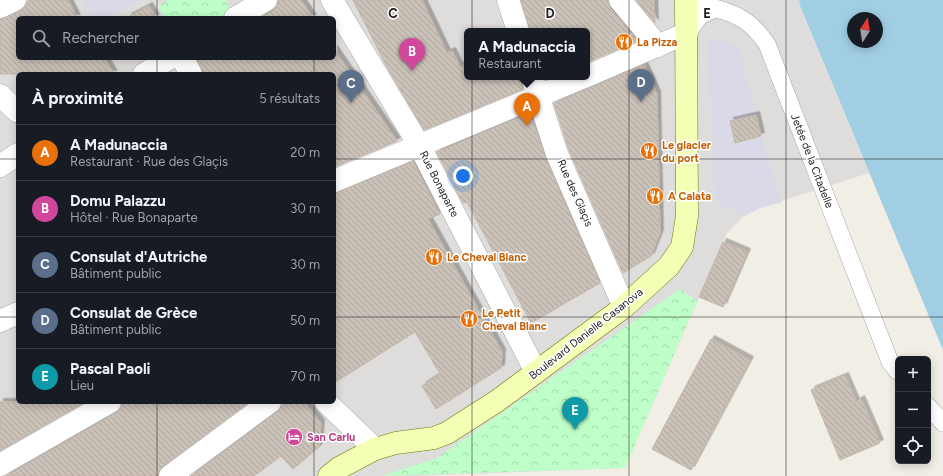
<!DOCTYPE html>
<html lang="fr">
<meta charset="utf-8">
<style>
:root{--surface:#171b24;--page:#20242c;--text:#f1f3f6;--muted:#9ea1a6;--line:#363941;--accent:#d93025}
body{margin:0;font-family:Figtree,sans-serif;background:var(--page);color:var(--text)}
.controls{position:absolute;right:12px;bottom:12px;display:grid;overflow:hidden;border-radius:6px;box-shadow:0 2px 10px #0003}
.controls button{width:36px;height:36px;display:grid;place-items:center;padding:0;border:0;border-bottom:1px solid var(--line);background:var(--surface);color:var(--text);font:20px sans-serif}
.compass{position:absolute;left:847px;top:12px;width:36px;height:36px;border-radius:50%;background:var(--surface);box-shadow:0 2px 10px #0003;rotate:12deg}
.you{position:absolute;left:463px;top:176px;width:14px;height:14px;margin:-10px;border:3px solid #fff;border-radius:50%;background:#1a73e8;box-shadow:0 0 0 6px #1a73e833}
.badge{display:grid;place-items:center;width:26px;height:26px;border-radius:50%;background:var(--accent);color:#fff;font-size:13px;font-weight:700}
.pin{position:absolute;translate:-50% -33px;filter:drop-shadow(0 1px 2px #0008)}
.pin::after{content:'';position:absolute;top:21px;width:14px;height:12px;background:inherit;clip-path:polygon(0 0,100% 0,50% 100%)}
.popup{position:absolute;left:464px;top:28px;width:126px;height:52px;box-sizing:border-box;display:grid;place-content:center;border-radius:6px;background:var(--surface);filter:drop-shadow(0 1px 3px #0005);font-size:13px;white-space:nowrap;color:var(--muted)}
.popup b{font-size:15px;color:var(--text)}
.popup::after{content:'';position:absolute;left:50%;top:100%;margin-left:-8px;border:8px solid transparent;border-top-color:var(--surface)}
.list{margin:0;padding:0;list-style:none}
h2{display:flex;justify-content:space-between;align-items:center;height:52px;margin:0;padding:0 16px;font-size:17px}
h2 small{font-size:13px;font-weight:400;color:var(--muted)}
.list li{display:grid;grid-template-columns:26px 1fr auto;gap:12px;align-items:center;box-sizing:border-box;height:56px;padding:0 16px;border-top:1px solid var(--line)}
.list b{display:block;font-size:15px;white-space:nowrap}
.list p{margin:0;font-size:13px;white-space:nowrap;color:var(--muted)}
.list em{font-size:13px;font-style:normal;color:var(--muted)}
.icon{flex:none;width:22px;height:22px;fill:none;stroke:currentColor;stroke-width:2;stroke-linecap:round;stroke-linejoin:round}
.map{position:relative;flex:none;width:943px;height:476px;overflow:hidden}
.search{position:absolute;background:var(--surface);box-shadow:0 2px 10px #0003;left:16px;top:16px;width:320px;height:44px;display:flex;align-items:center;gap:10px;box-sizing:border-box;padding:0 14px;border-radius:6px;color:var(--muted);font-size:15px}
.panel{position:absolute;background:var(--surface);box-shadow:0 2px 10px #0003;left:16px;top:72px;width:320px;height:332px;border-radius:6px}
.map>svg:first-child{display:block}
.residential{fill:#dedddc;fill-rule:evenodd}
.park{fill:url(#park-crowns)}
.plaza{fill:#dad9e7}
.water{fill:#a1cee3;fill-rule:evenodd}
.building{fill:url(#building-back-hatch);stroke:#c5b6a6;filter:url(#shadow)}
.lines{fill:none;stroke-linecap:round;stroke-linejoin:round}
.lane-casing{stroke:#a7a7a7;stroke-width:18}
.street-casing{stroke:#a7a7a7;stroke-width:23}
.secondary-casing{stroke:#647d00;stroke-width:23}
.lane{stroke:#fff;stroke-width:17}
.street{stroke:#fff;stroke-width:22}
.secondary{stroke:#f4ffb5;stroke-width:22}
.grid{fill:none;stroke:#202020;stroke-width:1;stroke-opacity:0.55}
.labels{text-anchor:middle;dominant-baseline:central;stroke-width:3;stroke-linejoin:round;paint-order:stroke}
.food-label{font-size:11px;font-weight:bold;fill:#c56008;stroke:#fff;text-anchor:start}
.street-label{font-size:11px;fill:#202020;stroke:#fff}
.hotel-label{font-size:11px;font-weight:bold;fill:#b23c85;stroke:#fff;text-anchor:start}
.grid-label{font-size:13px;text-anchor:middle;font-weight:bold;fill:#202020;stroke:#fff;stroke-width:3;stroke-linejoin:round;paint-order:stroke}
</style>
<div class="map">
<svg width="943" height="476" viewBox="0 0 943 476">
<defs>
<pattern id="park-crowns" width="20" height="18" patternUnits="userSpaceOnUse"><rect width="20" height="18" fill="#beffc9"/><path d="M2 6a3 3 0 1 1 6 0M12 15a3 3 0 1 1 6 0" fill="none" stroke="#a3daac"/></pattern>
<pattern id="building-back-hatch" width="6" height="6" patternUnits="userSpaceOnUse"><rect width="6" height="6" fill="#cac1b8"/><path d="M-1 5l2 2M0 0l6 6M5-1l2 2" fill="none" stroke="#ada69e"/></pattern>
<filter id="shadow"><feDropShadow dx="3.5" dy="-3.5" stdDeviation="0" flood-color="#0004"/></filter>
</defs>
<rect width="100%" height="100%" fill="#f1eee5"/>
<path class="residential" d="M0 0H799L800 7 869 173 760 208 744 216 727 233 625 468 415 476H0ZM18 18H334V58H18ZM467 31H587V77H467ZM18 74H334V402H18Z"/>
<g class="park">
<polygon points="169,0 226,0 232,10 220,18 165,18 158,6"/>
<polygon points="680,289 697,301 625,468 382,476 437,458"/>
</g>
<g class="plaza">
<polygon points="83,0 141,0 106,18 92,18"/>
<polygon points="720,39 739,48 761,136 782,202 760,208 744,216 715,202 707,40"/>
</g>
<path class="water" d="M799 0H943V350L800 6ZM853 18H877V42H853Z"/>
<g class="building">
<polygon points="29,0 68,0 77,18 18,18 18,58 104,58 114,74 0,74 0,19 21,11"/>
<polygon points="278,0 301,0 313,18 260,18 273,11 277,6"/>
<polygon points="353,0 422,0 447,53 452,51 460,67 467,64 467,77 520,77 523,89 424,130 387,67"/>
<polygon points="521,0 608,0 610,8 637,41 587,62 587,31 530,31"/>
<polygon points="636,0 654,0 655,23"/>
<polygon points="149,6 156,18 128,18 128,17"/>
<polygon points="334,49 397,141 334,167 334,74 285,74 283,70 273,74 203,74 196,58 334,58"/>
<polygon points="644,65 657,94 660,233 651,256 623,273 569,150 554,103"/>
<polygon points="530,113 546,159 600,283 531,323 467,202 463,203 437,152"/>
<polygon points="756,115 761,136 735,143 730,121"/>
<polygon points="413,161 440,214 428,219 502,352 501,368 436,409 422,386 440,374 415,332 334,383 334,193"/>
<polygon points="723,242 747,252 723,307 699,297"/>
<polygon points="711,339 750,360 691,470 652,449"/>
<polygon points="845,376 856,402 861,399 880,443 840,460 811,390"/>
<polygon points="0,402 85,402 0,451"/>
<polygon points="122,402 249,402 163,466 158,476 6,476 116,413 121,408"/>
<polygon points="282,402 304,402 321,423 319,447 293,469 281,456 254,476 191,476 277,412"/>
</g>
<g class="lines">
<defs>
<g id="lane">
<path d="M698 0C706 7 717 8 727 12 747 19 755 28 767 44L890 362 898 372"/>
<polyline points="687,33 700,16 714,9"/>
<polyline points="928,406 943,423"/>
</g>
<g id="street">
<polyline points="332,0 419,145 536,372"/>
<polyline points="508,0 518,31"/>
<polyline points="620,0 658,46"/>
<polyline points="0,7 15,0"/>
<polyline points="235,18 266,0"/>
<polyline points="182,58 191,74"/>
<polyline points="144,74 170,58"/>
<polyline points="587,76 687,33"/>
<polyline points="532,77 557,154 624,307"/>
<polyline points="0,95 18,112"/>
<polyline points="0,166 18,154"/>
<polyline points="334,181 584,77"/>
<polyline points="0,321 18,313"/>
<polyline points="326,402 375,449"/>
<polyline points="0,465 110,402"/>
<polyline points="170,476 270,402"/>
</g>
<polyline id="secondary" points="329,476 339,468 375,449 396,443 434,438 447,433 497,401 624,307 669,266 682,247 687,216 686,0"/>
</defs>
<use href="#lane" class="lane-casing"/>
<use href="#street" class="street-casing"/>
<use href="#secondary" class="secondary-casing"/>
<use href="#lane" class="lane"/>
<use href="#street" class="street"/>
<use href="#secondary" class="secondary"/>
</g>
<path class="grid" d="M157 0V18M314 0V18M472 0V476M629 0V476M786 0V476M157 58V74M314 58V74M0 159H18M334 159H943M0 317H18M334 317H943M157 402V476M314 402V476"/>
<defs>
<symbol id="restaurant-disc" viewBox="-11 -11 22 22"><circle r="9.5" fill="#e8710a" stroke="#fff"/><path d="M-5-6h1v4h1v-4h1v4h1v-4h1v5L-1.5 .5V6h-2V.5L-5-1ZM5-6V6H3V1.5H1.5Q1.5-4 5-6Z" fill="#fff"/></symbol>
<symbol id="hotel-disc" viewBox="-11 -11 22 22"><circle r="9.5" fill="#d1479c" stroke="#fff"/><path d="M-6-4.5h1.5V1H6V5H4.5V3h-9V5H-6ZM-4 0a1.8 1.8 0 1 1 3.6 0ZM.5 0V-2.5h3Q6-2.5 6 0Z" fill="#fff"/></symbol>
</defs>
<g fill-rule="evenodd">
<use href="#restaurant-disc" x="614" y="32" width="20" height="20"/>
<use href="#restaurant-disc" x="639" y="141" width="20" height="20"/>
<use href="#restaurant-disc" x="645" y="186" width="20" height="20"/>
<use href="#restaurant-disc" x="424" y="247" width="20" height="20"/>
<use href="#restaurant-disc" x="459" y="309" width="20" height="20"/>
<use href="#hotel-disc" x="284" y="427" width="20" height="20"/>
</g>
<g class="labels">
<g class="food-label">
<text x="637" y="42">La Pizza</text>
<text x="662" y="145">Le glacier<tspan x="662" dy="13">du port</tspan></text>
<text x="668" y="196">A Calata</text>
<text x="447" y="257">Le Cheval Blanc</text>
<text x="482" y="313">Le Petit<tspan x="482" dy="13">Cheval Blanc</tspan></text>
</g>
<g class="street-label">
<text transform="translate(812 161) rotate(69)">Jetée de la Citadelle</text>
<text transform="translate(439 184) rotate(63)">Rue Bonaparte</text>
<text transform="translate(575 193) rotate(66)">Rue des Glaçis</text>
<text transform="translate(586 334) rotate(-38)">Boulevard Danielle Casanova</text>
</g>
<g class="hotel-label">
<text x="307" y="437">San Carlu</text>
</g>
</g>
<g class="grid-label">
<text x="393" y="18">C</text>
<text x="550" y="18">D</text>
<text x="707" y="18">E</text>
</g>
</svg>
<div class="controls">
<button>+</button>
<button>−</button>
<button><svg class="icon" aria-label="locate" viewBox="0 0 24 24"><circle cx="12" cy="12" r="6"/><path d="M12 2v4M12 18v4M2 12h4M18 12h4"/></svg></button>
</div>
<svg class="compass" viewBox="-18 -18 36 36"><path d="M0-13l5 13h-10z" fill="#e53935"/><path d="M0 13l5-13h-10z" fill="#9ea1a6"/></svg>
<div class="you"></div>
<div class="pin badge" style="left:527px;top:126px;background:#e8710a">A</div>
<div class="popup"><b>A Madunaccia</b>Restaurant</div>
<div class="pin badge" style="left:412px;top:71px;background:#d1479c">B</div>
<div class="pin badge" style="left:351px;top:103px;background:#5c6f8a">C</div>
<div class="pin badge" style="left:641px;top:102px;background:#5c6f8a">D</div>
<div class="pin badge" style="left:575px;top:430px;background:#0f9aa8">E</div>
<div class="search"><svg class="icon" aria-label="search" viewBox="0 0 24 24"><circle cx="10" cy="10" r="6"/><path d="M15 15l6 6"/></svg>Rechercher</div>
<section class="panel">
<h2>À proximité<small>5 résultats</small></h2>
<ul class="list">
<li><span class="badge" style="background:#e8710a">A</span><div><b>A Madunaccia</b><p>Restaurant · Rue des Glaçis</p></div><em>20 m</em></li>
<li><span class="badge" style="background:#d1479c">B</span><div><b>Domu Palazzu</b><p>Hôtel · Rue Bonaparte</p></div><em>30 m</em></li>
<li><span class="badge" style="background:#5c6f8a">C</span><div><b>Consulat d'Autriche</b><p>Bâtiment public</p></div><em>30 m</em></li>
<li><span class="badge" style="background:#5c6f8a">D</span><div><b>Consulat de Grèce</b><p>Bâtiment public</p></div><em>50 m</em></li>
<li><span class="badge" style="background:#0f9aa8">E</span><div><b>Pascal Paoli</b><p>Lieu</p></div><em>70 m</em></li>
</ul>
</section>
</div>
